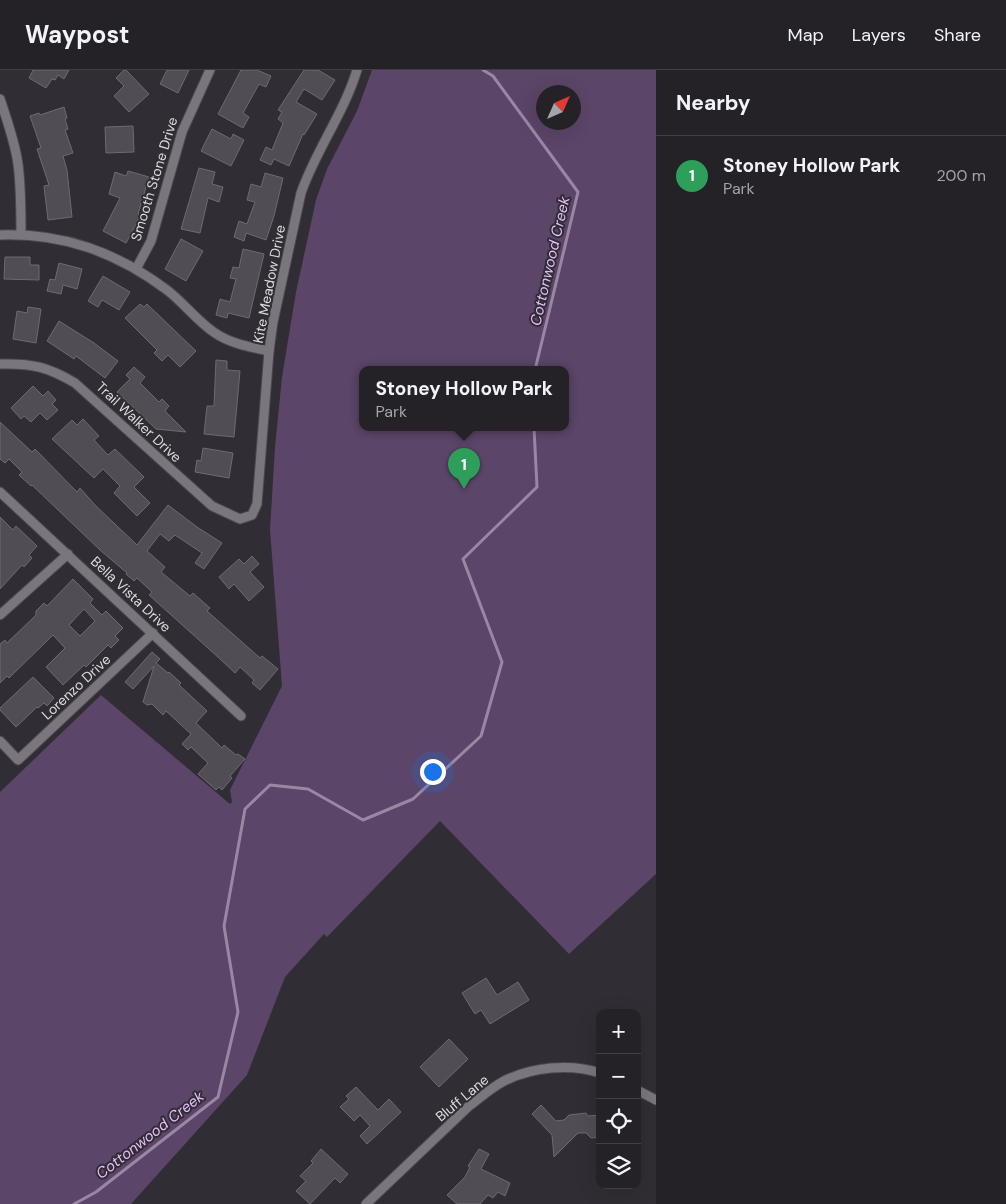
<!DOCTYPE html>
<meta charset="utf-8">
<style>
:root{--surface:#252227;--page:#2d2a2f;--text:#f1f3f6;--muted:#a3a4a7;--line:#423f44;--accent:#b45309}
body{margin:0;font-family:"DM Sans",sans-serif;background:var(--page);color:var(--text)}
.controls{position:absolute;right:15px;bottom:15px;display:grid;overflow:hidden;border-radius:10px;box-shadow:0 5px 20px #0002}
.controls button{width:45px;height:45px;display:grid;place-items:center;padding:0;border:0;border-bottom:1px solid var(--line);background:var(--surface);color:var(--text);font:25px sans-serif}
.compass{position:absolute;left:536px;top:15px;width:45px;height:45px;border-radius:50%;background:var(--surface);box-shadow:0 5px 20px #0002;rotate:45deg}
.you{position:absolute;left:432px;top:701px;width:18px;height:18px;margin:-12px;border:4px solid #fff;border-radius:50%;background:#1a73e8;box-shadow:0 0 0 8px #1a73e833}
.badge{display:grid;place-items:center;width:32px;height:32px;border-radius:50%;background:var(--accent);color:#fff;font-size:16px;font-weight:700}
.pin{position:absolute;translate:-50% -41px;filter:drop-shadow(0 1px 2px #0008)}
.pin::after{content:'';position:absolute;top:26px;width:18px;height:15px;background:inherit;clip-path:polygon(0 0,100% 0,50% 100%)}
.popup{position:absolute;left:359px;top:296px;width:210px;height:65px;box-sizing:border-box;display:grid;place-content:center;border-radius:10px;background:var(--surface);filter:drop-shadow(0 1px 4px #0005);font-size:16px;white-space:nowrap;color:var(--muted)}
.popup b{font-size:19px;color:var(--text)}
.popup::after{content:'';position:absolute;left:50%;top:100%;margin-left:-10px;border:10px solid transparent;border-top-color:var(--surface)}
.list{margin:0;padding:0;list-style:none}
h2{display:flex;justify-content:space-between;align-items:center;height:65px;margin:0;padding:0 20px;font-size:21px}
h2 small{font-size:16px;font-weight:400;color:var(--muted)}
.list li{display:grid;grid-template-columns:32px 1fr auto;gap:15px;align-items:center;box-sizing:border-box;height:80px;padding:0 20px;border-top:1px solid var(--line)}
.list b{display:block;font-size:19px;white-space:nowrap}
.list p{margin:0;font-size:16px;white-space:nowrap;color:var(--muted)}
.list em{font-size:16px;font-style:normal;color:var(--muted)}
.icon{flex:none;width:28px;height:28px;fill:none;stroke:currentColor;stroke-width:2;stroke-linecap:round;stroke-linejoin:round}
.map{position:relative;flex:none;width:656px;height:1134px;overflow:hidden}
header{display:flex;align-items:center;gap:30px;box-sizing:border-box;height:70px;padding:0 25px;background:var(--surface);border-bottom:1px solid var(--line)}
header strong{font-size:24px}
nav{display:flex;gap:28px;margin-inline-start:auto;font-size:18px}
main{display:flex}
aside{flex:1;background:var(--surface)}
.map>svg:first-child{display:block}
.green{fill:#5b4568;fill-rule:evenodd}
.lines{fill:none;stroke-linecap:round;stroke-linejoin:round}
.stream{stroke:#9987a4;stroke-width:3}
.building{fill:#514d54;stroke:#6f6a72;fill-rule:evenodd}
.minor-casing{stroke:#4c494e;stroke-width:11}
.minor{stroke:#7b767e;stroke-width:9}
.labels{text-anchor:middle;dominant-baseline:central;stroke-width:4;stroke-linejoin:round;paint-order:stroke}
.street-label{font-size:14px;fill:#dedbdf;stroke:#312d34}
.water-label{font-size:15px;font-style:italic;fill:#e5bdfd;stroke:#312d34}
</style>
<header>
<strong>Waypost</strong>
<nav><a>Map</a><a>Layers</a><a>Share</a></nav>
</header>
<main>
<div class="map">
<svg width="656" height="1134" viewBox="0 0 656 1134">
<rect width="100%" height="100%" fill="#312d34"/>
<path class="green" d="M372 0H656V804L569 884 440 751 327 867 324 864 285 907 247 1005 131 1134H0V722L101 625 230 734 232 732 230 720 282 616 270 460 275 377 282 307 296 222 316 130 327 99 357 41ZM574 22V52H544V22ZM565 300V358H363V300Z"/>
<g class="lines">
<g class="stream">
<polyline points="483,0 493,6 578,122 535,300"/>
<polyline points="74,1134 96,1122 218,1027 238,942 224,856 245,739 270,715 308,719 363,750 413,729 481,666 502,592 463,489 537,417 534,358"/>
</g>
</g>
<g class="building">
<polygon points="33,0 69,0 64,9 58,5 55,10 52,9 46,18 29,8"/>
<polygon points="124,0 126,0 149,24 129,42 114,26 124,16 116,8"/>
<polygon points="167,0 189,0 178,23 160,14"/>
<polygon points="241,0 257,0 271,6 266,17 259,14 243,43 249,47 243,58 218,44"/>
<polygon points="304,0 318,0 335,10 322,30 304,19 296,32 317,44 304,65 303,64 289,96 274,89 271,95 260,90 266,77 272,80 283,53 278,49 282,42 278,40"/>
<polygon points="64,37 67,48 65,49 68,59 65,60 73,83 63,86 67,100 72,147 48,150 44,116 49,115 37,79 41,78 30,46 39,43 40,45"/>
<polygon points="133,56 134,82 106,83 105,57"/>
<polygon points="212,59 231,69 233,64 244,70 231,96 201,81"/>
<polygon points="199,98 215,102 212,114 223,117 219,132 208,128 200,163 181,159"/>
<polygon points="128,101 149,107 138,144 141,145 126,173 103,161 120,128 109,124 115,102 126,106"/>
<polygon points="265,103 283,108 274,146 266,170 246,163 244,171 234,167 239,151 247,154 255,132 247,130 251,114 261,117"/>
<polygon points="181,169 203,181 186,211 165,199"/>
<polygon points="243,179 264,184 249,248 228,243 227,248 216,245 220,229 230,232 236,209 230,208 233,197 239,198"/>
<polygon points="5,187 30,187 30,195 39,195 39,210 4,209"/>
<polygon points="59,193 82,199 77,219 63,215 61,224 47,221 50,209 55,210"/>
<polygon points="103,206 130,222 119,240 102,230 98,237 88,231"/>
<polygon points="140,234 144,237 147,234 196,281 180,297 168,285 162,291 154,283 157,280 125,248"/>
<polygon points="28,237 41,239 36,273 13,269 17,241 27,243"/>
<polygon points="59,251 94,273 118,291 105,308 76,286 74,289 47,271"/>
<polygon points="216,290 227,291 227,300 240,301 234,367 204,364 207,336 214,336"/>
<polygon points="134,297 145,307 140,313 159,332 162,329 169,336 165,341 186,362 156,359 117,322 130,309 126,305"/>
<polygon points="33,316 43,326 48,321 56,330 52,334 58,340 47,350 40,343 31,352 24,346 21,349 11,338"/>
<polygon points="83,349 99,366 94,370 108,385 115,379 144,407 134,417 150,433 137,446 114,423 120,416 103,399 94,408 52,369 72,350 77,355"/>
<polygon points="0,352 32,382 35,379 77,422 80,418 95,435 137,475 168,435 197,457 222,473 204,499 195,493 202,483 175,465 169,471 160,464 147,481 165,497 161,502 190,526 193,523 210,538 207,541 260,588 262,586 278,599 260,620 252,613 254,610 240,597 235,603 219,588 149,525 152,522 137,508 134,511 126,504 127,503 100,480 32,415 31,416 19,405 22,402 9,389 5,393 0,389"/>
<polygon points="203,378 233,383 229,408 195,402 197,390 201,391"/>
<polygon points="0,447 13,460 16,456 37,476 29,485 32,488 24,497 22,495 0,519"/>
<polygon points="252,486 259,494 250,502 264,517 249,531 234,514 229,519 219,507 239,489 244,494"/>
<path d="M73 509 93 529 90 533 102 545 106 541 123 558 115 566 119 570 111 578 108 575 86 597 84 595 63 615 46 597 65 578 53 565 9 608 7 606 0 613V574L5 570 7 573 36 545V541L44 533 47 536ZM84 539 95 551 80 566 69 555Z"/>
<polygon points="152,582 160,589 156,593 168,603 169,602 181,613 179,615 207,641 196,653 222,678 224,675 236,685 238,684 245,689 230,706 232,708 222,720 219,717 216,720 198,704 208,693 191,677 188,680 182,674 191,664 166,641 163,645 152,634 147,635 143,632 154,596 133,619 125,612"/>
<polygon points="33,607 54,628 47,636 44,633 38,638 37,637 16,657 0,640 0,638"/>
<polygon points="486,908 497,925 518,912 529,930 490,954 481,940 475,944 462,923"/>
<polygon points="449,969 468,989 439,1017 420,997"/>
<polygon points="356,1017 378,1040 389,1029 401,1042 367,1074 360,1066 370,1056 360,1045 354,1051 340,1037 349,1029 346,1026"/>
<polygon points="541,1035 556,1051 564,1050 569,1045 586,1043 588,1046 600,1045 600,1067 591,1068 586,1063 578,1063 554,1087 552,1065 532,1044"/>
<polygon points="321,1079 348,1104 340,1113 335,1108 310,1134 296,1121 306,1111 300,1106 313,1093 311,1091"/>
<polygon points="479,1079 489,1084 481,1099 510,1113 505,1126 498,1122 493,1128 488,1125 480,1134 457,1134 447,1125 465,1107 470,1097 468,1096"/>
</g>
<g class="lines">
<defs>
<g id="minor">
<path d="M0 29C7 50 15 72 18 94 21 117 21 141 21 164"/>
<path d="M0 165C64 163 116 182 167 220 184 233 197 251 215 263 231 274 251 277 269 281"/>
<polyline points="136,199 151,171 182,62 210,0"/>
<path d="M0 294C32 293 48 297 75 313L212 436 240 449 252 445 257 434 269 281 273 252 301 123C316 80 344 43 357 0"/>
<polyline points="0,422 241,646"/>
<polyline points="0,545 68,484"/>
<polyline points="0,671 18,690 153,563"/>
<polyline points="637,1020 656,1030"/>
<path d="M366 1134 469 1036C481 1027 491 1018 504 1011 532 997 570 993 600 1003"/>
</g>
</defs>
<use href="#minor" class="minor-casing"/>
<use href="#minor" class="minor"/>
</g>
<g class="labels">
<g class="street-label">
<text transform="translate(154 109) rotate(-73)">Smooth Stone Drive</text>
<text transform="translate(269 214) rotate(-79)">Kite Meadow Drive</text>
<text transform="translate(139 352) rotate(43)">Trail Walker Drive</text>
<text transform="translate(131 524) rotate(43)">Bella Vista Drive</text>
<text transform="translate(76 617) rotate(-43)">Lorenzo Drive</text>
<text transform="translate(462 1028) rotate(-40)">Bluff Lane</text>
</g>
<g class="water-label">
<text transform="translate(550 191) rotate(-77)">Cottonwood Creek</text>
<text transform="translate(150 1065) rotate(-38)">Cottonwood Creek</text>
</g>
</g>
</svg>
<div class="controls">
<button>+</button>
<button>−</button>
<button><svg class="icon" aria-label="locate" viewBox="0 0 24 24"><circle cx="12" cy="12" r="6"/><path d="M12 2v4M12 18v4M2 12h4M18 12h4"/></svg></button>
<button><svg class="icon" aria-label="layers" viewBox="0 0 24 24"><path d="M12 4l9 5-9 5-9-5zM3 14l9 5 9-5"/></svg></button>
</div>
<svg class="compass" viewBox="-18 -18 36 36"><path d="M0-13l5 13h-10z" fill="#e53935"/><path d="M0 13l5-13h-10z" fill="#a3a4a7"/></svg>
<div class="you"></div>
<div class="pin badge" style="left:464px;top:419px;background:#2e9e5b">1</div>
<div class="popup"><b>Stoney Hollow Park</b>Park</div>
</div>
<aside>
<h2>Nearby<small></small></h2>
<ul class="list">
<li><span class="badge" style="background:#2e9e5b">1</span><div><b>Stoney Hollow Park</b><p>Park</p></div><em>200 m</em></li>
</ul>
</aside>
</main>
